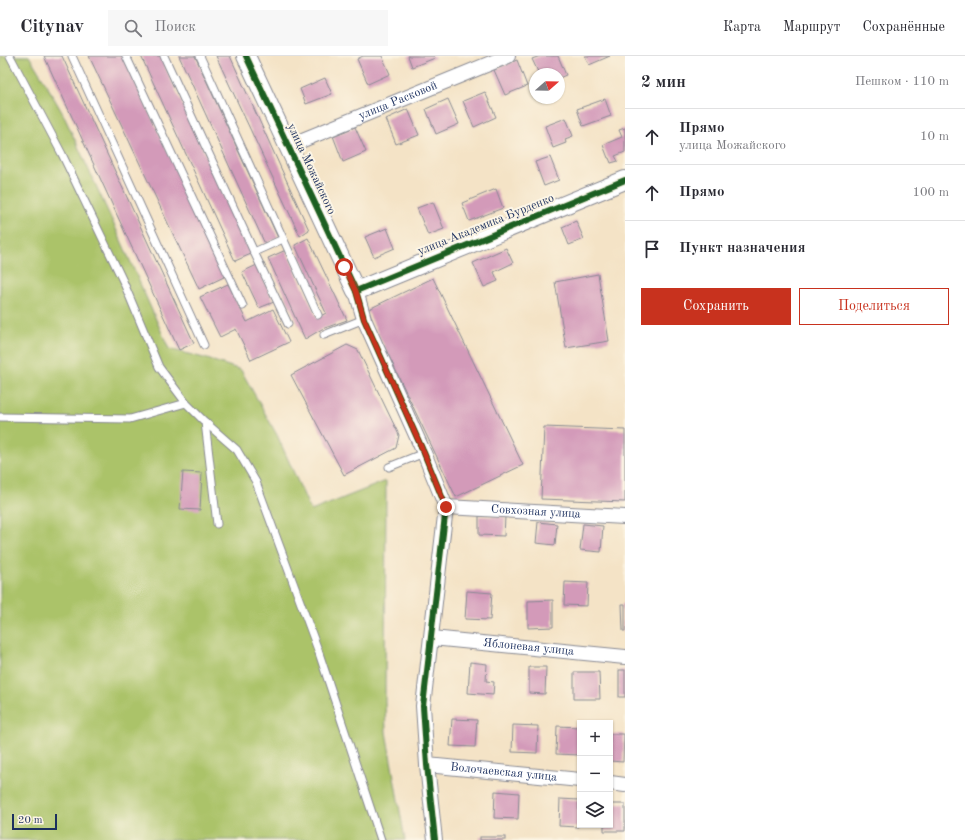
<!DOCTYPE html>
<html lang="ru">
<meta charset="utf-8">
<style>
:root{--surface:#fff;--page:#f7f7f7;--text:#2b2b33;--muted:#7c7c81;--line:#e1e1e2;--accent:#c8321e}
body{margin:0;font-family:"Old Standard TT",serif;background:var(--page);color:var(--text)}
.controls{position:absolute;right:12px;bottom:12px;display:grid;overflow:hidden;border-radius:0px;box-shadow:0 1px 3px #0004}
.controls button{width:36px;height:36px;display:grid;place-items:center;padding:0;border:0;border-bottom:1px solid var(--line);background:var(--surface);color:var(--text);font:20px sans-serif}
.compass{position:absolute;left:529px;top:12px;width:36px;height:36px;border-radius:50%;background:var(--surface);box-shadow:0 1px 3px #0004;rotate:70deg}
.scale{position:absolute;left:12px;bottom:10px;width:45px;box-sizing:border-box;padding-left:4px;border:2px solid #1b2f5e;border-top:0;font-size:11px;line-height:14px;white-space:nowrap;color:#1b2f5e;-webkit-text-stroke:3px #fcf5e5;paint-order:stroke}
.stop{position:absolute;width:12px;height:12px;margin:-9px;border:3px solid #c8321e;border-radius:50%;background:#fff}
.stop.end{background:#c8321e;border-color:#fff;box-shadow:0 1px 4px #0008}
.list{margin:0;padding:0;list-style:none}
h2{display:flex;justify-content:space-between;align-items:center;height:52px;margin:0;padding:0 16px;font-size:17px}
h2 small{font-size:13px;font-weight:400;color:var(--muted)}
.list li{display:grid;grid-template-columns:26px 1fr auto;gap:12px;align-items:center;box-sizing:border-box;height:56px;padding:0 16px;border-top:1px solid var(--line)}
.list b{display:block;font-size:15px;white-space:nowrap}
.list p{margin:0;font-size:13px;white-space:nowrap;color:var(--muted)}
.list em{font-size:13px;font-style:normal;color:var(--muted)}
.actions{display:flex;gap:8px;padding:12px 16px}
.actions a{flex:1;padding:9px 0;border:1px solid var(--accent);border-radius:0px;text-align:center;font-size:14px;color:var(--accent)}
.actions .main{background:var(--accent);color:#fff}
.icon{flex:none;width:22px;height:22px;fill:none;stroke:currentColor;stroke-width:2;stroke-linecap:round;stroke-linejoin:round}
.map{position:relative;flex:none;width:625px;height:784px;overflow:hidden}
header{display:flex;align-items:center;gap:24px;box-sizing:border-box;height:56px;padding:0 20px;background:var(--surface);border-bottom:1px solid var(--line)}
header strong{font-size:19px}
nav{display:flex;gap:22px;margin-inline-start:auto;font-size:14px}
.search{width:280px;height:36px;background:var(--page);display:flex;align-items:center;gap:10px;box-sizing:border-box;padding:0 14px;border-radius:0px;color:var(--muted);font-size:15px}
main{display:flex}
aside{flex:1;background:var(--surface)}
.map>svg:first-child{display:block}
.green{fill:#abc369;stroke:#637964}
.building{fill:#d39ab9}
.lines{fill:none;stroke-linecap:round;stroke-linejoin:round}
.service-casing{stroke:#888992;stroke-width:9}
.minor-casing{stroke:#888992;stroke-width:16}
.tertiary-casing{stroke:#888992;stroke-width:20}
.service{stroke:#fff;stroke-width:7}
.minor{stroke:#fff;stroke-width:14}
.tertiary{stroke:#fff;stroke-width:18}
.cycleway-casing{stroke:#fcf5e5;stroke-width:8}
.cycleway{stroke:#1b5e20;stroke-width:6}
.route{stroke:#c8321e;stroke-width:5}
.labels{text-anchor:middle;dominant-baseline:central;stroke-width:4;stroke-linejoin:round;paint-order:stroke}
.street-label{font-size:12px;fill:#1b2f5e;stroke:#fcf5e5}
</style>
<header>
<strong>Citynav</strong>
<div class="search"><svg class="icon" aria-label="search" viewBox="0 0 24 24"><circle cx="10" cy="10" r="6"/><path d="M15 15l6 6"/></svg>Поиск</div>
<nav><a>Карта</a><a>Маршрут</a><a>Сохранённые</a></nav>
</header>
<main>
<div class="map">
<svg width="625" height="784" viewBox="0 0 625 784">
<rect width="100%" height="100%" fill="#fcf5e5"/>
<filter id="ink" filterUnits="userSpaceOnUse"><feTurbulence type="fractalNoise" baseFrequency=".025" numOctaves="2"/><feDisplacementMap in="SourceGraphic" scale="8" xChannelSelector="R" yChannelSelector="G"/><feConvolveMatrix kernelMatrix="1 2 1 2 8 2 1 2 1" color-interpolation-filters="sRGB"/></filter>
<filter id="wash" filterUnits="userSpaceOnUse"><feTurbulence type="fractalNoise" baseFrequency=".012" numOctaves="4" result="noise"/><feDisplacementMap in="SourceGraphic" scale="16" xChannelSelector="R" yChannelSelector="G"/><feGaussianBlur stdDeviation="0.9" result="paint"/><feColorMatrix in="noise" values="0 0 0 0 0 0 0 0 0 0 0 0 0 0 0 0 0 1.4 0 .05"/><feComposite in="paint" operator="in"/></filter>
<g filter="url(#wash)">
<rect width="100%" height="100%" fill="#f4e3c6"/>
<polygon class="green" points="0,0 29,0 42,21 63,58 116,173 169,293 204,302 241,314 277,379 311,455 386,425 385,645 386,676 405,784 0,784"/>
<g id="blocks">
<g class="building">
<polygon points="44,0 62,0 194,287 179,294"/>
<polygon points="89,0 123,0 226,220 199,233"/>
<polygon points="141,0 160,0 251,198 235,205"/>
<polygon points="179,0 195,0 278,182 265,188"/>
<polygon points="216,0 230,0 309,174 300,180"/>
<polygon points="363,0 382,0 390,18 368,28 357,3"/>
<polygon points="408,0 434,0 435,2 412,11"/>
<polygon points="540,0 558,0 566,19 559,22 559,18 539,18 532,3"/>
<polygon points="585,0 610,0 589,9"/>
<polygon points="517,4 527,30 505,39 494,14"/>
<polygon points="325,22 332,38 306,48 300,33"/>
<polygon points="485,36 496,61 474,71 463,45"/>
<polygon points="448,43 459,68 436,78 426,53"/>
<polygon points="605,43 611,60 583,70 577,53"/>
<polygon points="408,53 419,79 396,88 386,63"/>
<polygon points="566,62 573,80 565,83 566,87 553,92 545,70"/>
<polygon points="355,71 366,96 343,106 333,80"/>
<polygon points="625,72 625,96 615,100 618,105 611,107 609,102 608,102 603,89 622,81 619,74"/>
<polygon points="550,101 559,124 544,130 535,106"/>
<polygon points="496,133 503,152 469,165 462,147"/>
<polygon points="433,146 444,173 428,179 417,152"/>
<polygon points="576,165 584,183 569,189 562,171"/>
<polygon points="387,172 395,192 374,201 365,181"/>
<polygon points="308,182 347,264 322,273 305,283 268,202 286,194 317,262 326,257 295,189"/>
<polygon points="506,192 513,207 494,216 498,225 484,231 473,207"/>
<polygon points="257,209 274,246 259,252 242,216"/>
<polygon points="598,218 609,285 566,292 555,226"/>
<polygon points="433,222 523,409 456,441 367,254"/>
<polygon points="228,228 247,266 273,253 289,286 251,304 236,273 220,281 200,241"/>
<polygon points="347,289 358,294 399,379 396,392 344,419 291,319"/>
<polygon points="544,371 625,374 625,446 541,443"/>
<polygon points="183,416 202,417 200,454 180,453"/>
<polygon points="479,460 505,461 504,480 479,479"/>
<polygon points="538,466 557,468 555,489 536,487"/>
<polygon points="583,468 603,470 601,496 580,494"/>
<polygon points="565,526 588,527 587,550 564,549"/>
<polygon points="467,535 492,537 490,564 465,563"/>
<polygon points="553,544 553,571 528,572 528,545"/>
<polygon points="622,548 625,548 625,575 623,575"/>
<polygon points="470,606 487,608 486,625 494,626 493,639 468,637"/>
<polygon points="529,611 546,611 545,638 529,637"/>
<rect x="619" y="614" width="6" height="27"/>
<polygon points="574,616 599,616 600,643 574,643"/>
<polygon points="452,663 477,664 475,691 450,690"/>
<polygon points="513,669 538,670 537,697 512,696"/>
<polygon points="557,670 580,671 580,699 556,698"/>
<polygon points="610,678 624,678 623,706 610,705"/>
<polygon points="495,735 519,737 518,763 494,762"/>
<polygon points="560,743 579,744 578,771 559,770"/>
<polygon points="610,748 625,748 625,775 604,775 604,769 610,769"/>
<rect x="480" y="781" width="25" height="3"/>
</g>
</g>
</g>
<g filter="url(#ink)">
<use href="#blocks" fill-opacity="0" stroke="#888992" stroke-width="1"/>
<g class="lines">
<defs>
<g id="service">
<polyline points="10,0 62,98 123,225 159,311 186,347 205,366 237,394 256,426 318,594 381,784"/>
<polyline points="72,0 204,289"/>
<polyline points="126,0 243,250"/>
<polyline points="164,0 254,196 288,268"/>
<polyline points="200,0 318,259"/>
<polyline points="254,196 283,183"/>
<polyline points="324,279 364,263"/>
<polyline points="0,361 130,363 186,347"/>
<polyline points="205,366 217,468"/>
<polyline points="389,411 424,397"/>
</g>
<g id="minor">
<path id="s1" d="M288 90 508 0"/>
<polyline points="356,235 364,263 424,397 446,451 423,650 427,709 435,784"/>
<path id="s2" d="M446 451 625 461"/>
<path id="s3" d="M432 582 625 601"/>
<path id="s4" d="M427 709 580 724"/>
<polyline points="610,727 625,729"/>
</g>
<polyline id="tertiary" points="246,0 356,235 625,124"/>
</defs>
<use href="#service" class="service-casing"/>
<use href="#minor" class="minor-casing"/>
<use href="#tertiary" class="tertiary-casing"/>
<use href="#service" class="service"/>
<use href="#minor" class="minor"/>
<use href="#tertiary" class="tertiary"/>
<defs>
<g id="cycleway">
<polyline points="246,0 356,235 364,263 424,397 446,451 423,650 427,709 435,784"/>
<polyline points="356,235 625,124"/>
</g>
</defs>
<use href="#cycleway" class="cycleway-casing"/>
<use href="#cycleway" class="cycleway"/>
</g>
</g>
<g class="lines" filter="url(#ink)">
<polyline class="route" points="344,211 356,235 364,263 424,397 446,451"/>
</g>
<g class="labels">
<g class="street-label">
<text stroke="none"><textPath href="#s1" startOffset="119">улица Расковой</textPath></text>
<text transform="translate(311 113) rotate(65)">улица Можайского</text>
<text transform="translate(486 169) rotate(-22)">улица Академика Бурденко</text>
<text stroke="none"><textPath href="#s2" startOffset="90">Совхозная улица</textPath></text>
<text stroke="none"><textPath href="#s3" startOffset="97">Яблоневая улица</textPath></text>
<text stroke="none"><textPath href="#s4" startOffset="77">Волочаевская улица</textPath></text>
</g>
</g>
</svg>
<div class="controls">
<button>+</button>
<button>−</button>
<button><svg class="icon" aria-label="layers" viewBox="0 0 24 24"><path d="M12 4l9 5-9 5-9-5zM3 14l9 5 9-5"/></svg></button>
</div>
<svg class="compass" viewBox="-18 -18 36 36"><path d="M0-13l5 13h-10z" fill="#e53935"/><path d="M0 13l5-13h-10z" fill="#7c7c81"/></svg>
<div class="scale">20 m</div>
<div class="stop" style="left:344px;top:211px"></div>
<div class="stop end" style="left:446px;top:451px"></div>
</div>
<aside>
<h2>2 мин<small>Пешком · 110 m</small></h2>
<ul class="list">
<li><svg class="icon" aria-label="ahead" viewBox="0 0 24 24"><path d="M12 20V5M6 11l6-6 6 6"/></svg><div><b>Прямо</b><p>улица Можайского</p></div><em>10 m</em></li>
<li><svg class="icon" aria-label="ahead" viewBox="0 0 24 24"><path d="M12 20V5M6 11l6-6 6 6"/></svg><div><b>Прямо</b></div><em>100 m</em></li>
<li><svg class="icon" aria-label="arrive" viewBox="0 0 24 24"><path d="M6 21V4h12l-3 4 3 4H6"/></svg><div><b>Пункт назначения</b></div></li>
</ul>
<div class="actions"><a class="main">Сохранить</a><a>Поделиться</a></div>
</aside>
</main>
